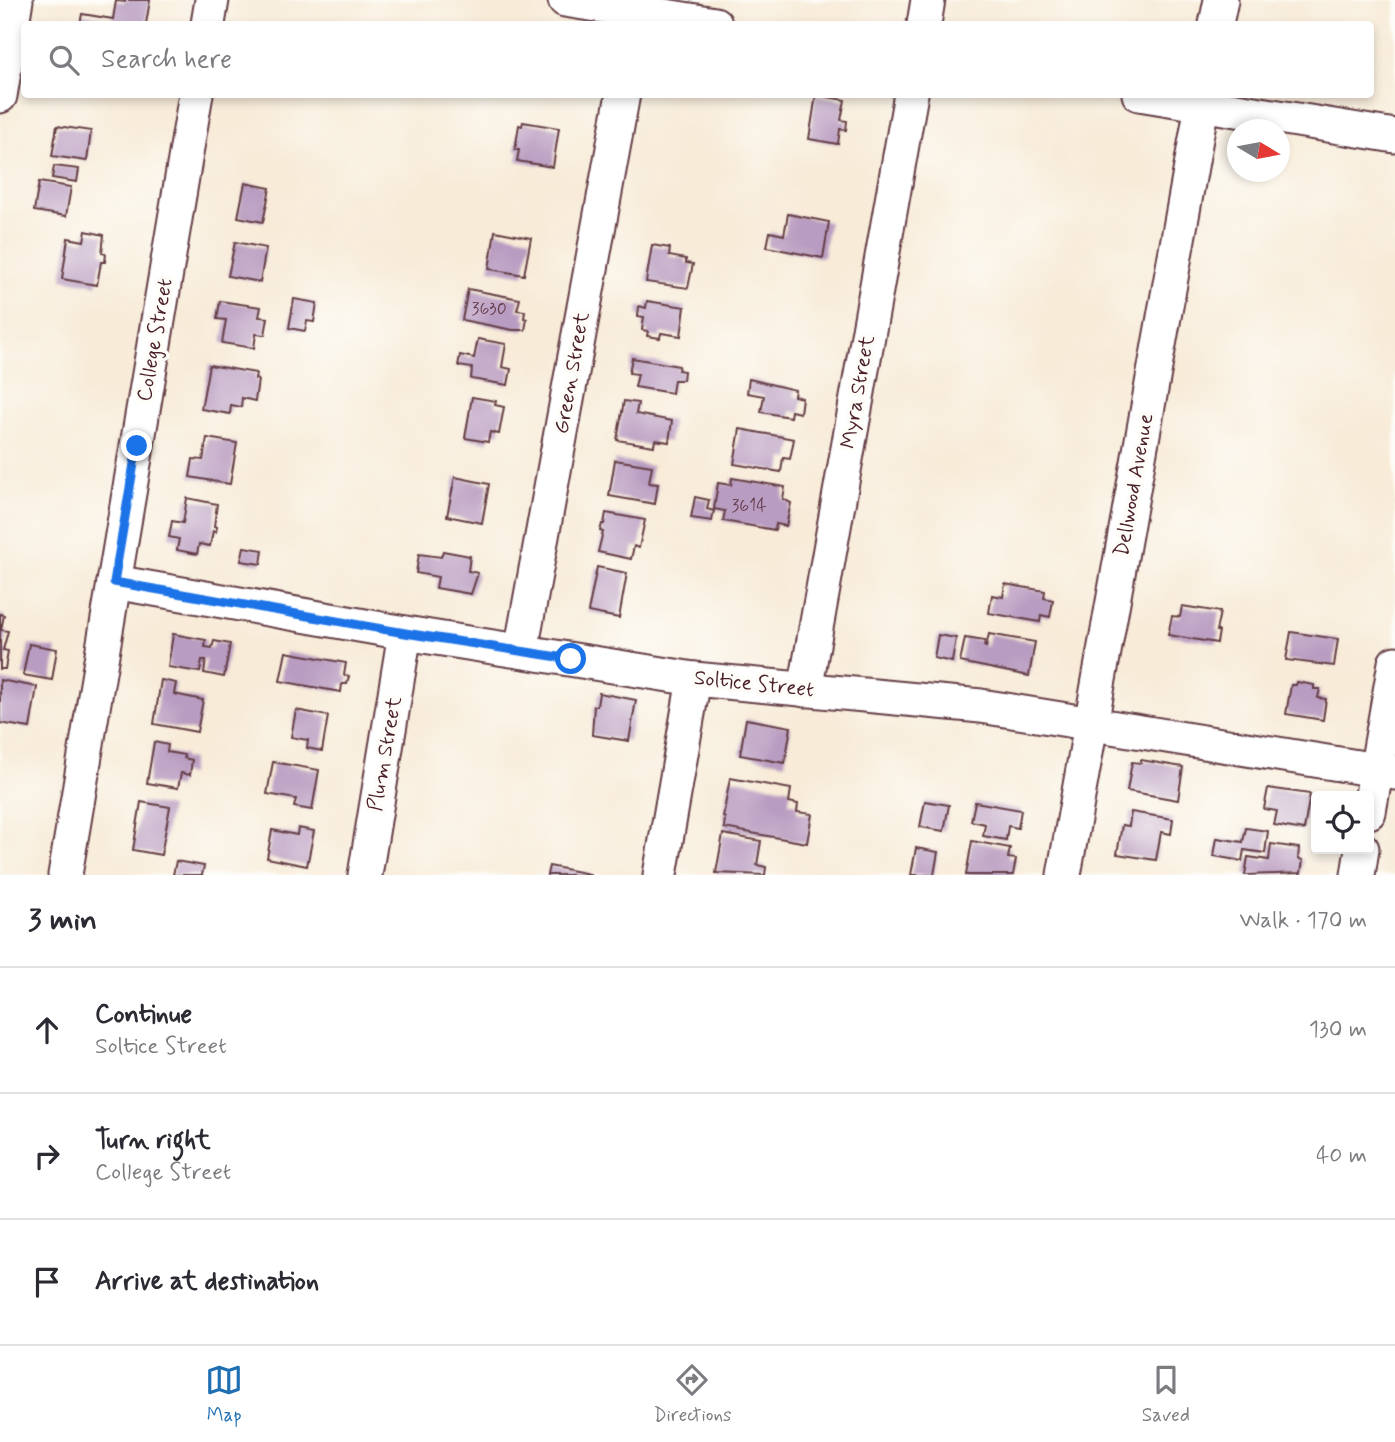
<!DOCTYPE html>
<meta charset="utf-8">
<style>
:root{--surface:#fff;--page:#f2f2f3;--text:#2b2b33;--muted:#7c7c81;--line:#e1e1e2;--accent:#1f6fb2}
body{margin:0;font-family:Mynerve,sans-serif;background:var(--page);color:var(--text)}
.controls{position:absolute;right:21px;bottom:21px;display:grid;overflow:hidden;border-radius:7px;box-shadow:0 4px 10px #0003}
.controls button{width:63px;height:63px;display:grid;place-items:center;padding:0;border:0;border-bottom:2px solid var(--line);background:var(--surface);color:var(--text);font:35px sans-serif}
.compass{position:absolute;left:1227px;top:119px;width:63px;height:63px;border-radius:50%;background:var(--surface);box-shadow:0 4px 10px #0003;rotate:100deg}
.stop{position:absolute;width:21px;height:21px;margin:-16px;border:5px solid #1a73e8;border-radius:50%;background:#fff}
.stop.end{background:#1a73e8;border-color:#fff;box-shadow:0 2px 7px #0008}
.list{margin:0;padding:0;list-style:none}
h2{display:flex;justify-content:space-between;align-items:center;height:91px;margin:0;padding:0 28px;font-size:30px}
h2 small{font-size:23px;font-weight:400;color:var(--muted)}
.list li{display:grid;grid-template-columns:46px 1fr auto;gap:21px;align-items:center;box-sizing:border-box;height:126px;padding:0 28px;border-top:2px solid var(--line)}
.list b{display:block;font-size:26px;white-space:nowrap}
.list p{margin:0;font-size:23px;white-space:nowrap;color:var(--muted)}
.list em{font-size:23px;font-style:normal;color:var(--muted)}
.icon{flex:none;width:38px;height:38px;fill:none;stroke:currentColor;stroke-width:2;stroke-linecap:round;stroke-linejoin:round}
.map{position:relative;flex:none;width:1395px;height:875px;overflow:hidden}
.search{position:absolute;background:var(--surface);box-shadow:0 4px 10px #0003;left:21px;right:21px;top:21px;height:77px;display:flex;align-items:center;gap:18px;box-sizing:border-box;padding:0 24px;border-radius:7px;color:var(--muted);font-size:26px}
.sheet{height:469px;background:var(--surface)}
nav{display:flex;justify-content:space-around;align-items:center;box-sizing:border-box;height:98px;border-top:2px solid var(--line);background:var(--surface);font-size:19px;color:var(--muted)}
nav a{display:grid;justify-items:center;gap:4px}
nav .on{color:var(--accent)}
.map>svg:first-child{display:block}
.building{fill:#b99cc1}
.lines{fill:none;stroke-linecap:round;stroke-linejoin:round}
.minor-casing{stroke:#643e45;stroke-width:37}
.minor{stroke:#fff;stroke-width:33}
.route{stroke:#1a73e8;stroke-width:9}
.labels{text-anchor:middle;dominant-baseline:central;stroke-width:7;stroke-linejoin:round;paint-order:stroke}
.number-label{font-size:18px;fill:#663e50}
.street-label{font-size:21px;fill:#4a1f2b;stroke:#fdfcf7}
</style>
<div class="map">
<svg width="1395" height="875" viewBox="0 0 1395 875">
<rect width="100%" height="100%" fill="#fdfcf7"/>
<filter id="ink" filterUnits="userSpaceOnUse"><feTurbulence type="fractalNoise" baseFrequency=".0143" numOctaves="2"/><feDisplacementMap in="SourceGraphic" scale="14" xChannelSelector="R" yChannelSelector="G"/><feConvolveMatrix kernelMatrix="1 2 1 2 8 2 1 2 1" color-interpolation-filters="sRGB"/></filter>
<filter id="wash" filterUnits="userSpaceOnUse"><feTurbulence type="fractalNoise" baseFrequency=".00686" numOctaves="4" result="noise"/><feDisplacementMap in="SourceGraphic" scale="28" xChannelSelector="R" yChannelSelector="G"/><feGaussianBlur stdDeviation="1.57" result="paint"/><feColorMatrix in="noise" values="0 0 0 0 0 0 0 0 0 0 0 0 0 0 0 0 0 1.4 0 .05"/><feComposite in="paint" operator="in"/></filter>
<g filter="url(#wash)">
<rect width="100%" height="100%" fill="#f8ebd8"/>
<g id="blocks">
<g class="building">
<polygon points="125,0 150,0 146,24 80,24 82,14 113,19 116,1 125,2"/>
<polygon points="816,95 845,100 841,120 847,121 846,130 840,129 838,144 809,139"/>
<polygon points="523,122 559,128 553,167 517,161 519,150 515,150 519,125 522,126"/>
<polygon points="57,126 91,131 87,161 52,156"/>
<polygon points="54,166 79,169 77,182 52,178"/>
<polygon points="39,182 71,187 66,216 34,211"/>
<polygon points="245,183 270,188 263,222 238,217"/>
<polygon points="788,214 829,222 823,258 767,247 770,232 784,235"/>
<polygon points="86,231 104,235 102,253 106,254 105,262 101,262 97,285 62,279 68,238 84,241"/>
<polygon points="495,231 531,238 524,275 489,269"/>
<polygon points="235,242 266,248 260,282 228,276"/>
<polygon points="652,245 670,248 669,256 686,259 686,263 693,264 688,288 646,282"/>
<polygon points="468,289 520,299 517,310 525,311 524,318 527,319 525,330 513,330 462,320"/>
<polygon points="294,299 317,303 314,322 307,321 305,331 289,328"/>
<polygon points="220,301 261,307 259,317 268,318 265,335 256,334 254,348 222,343 226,320 217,319"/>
<polygon points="647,301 685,307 681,336 661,333 660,338 647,336 648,331 642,330 644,317 638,316 639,306 646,308"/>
<polygon points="478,339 506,344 502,367 511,369 508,385 471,379 472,368 458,366 460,355 474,358"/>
<polygon points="632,358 679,366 678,370 684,371 683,380 674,380 672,393 635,387 638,374 629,373"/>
<polygon points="209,365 256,373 255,379 258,380 255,401 242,398 241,407 231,405 230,414 201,409"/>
<polygon points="749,379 795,390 794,396 802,398 800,413 791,411 790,417 761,412 764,396 747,393"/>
<polygon points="472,397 496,401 495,405 504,407 499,434 490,432 488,442 465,438"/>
<polygon points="624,401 638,403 636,414 672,421 669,442 655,440 654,446 617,440"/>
<polygon points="740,429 794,439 790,459 783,458 781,472 734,464"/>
<polygon points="207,438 237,443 230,484 190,477 193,459 203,460"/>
<polygon points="615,460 652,466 649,483 658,484 655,504 609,496"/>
<polygon points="455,477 489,484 482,523 447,516"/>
<polygon points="732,478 785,487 783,499 791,503 786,526 776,524 775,530 723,521 725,511 714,509 718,483 731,485"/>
<polygon points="695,497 709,500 707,509 714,511 712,521 691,518"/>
<polygon points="187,498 217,504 214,526 217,527 216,532 213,531 210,546 199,544 197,554 177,550 179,539 169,537 172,521 183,523"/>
<polygon points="606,513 645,520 639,548 634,546 631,559 598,552 603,532 600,531 602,524 604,524"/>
<polygon points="244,547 263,550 261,564 241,561"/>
<polygon points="443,551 470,556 468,571 478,573 471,594 436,588 438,577 416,573 419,554 441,557"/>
<polygon points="597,567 627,573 619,618 588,612"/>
<polygon points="1005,584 1045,591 1044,598 1053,600 1050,617 1041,615 1040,622 989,613 992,595 1003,597"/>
<polygon points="1182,606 1220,612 1216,631 1219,631 1217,643 1168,635 1172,616 1180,617"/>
<polygon points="0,614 4,615 1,630 8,631 3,650 8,651 5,669 0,669"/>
<polygon points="1291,632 1338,639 1334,666 1286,660"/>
<polygon points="173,634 206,640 205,647 212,648 214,641 230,644 224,677 204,673 206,660 202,660 200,672 168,667"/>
<polygon points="989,634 1035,642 1029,676 960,662 965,638 985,641 984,646 986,647"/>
<polygon points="938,635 956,638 952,662 934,658"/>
<polygon points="29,644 57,649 52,680 23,675"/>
<polygon points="286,652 346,663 344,675 349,676 347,684 342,684 341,692 280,681"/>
<polygon points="0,680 37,687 30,728 0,723"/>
<polygon points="161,680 176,683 174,694 203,700 197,732 154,724"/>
<polygon points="1297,682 1314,685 1314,689 1320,689 1318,698 1326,699 1323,720 1286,714 1291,685 1296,685"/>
<polygon points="599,693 636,700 629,741 592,735 594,706 597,706"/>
<polygon points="296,710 328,716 322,751 307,748 308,740 291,737"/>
<polygon points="746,719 791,727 785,763 740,755"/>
<polygon points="154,742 168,745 167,752 184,755 184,758 192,760 190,775 181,773 178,788 147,783"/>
<polygon points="1141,760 1183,767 1178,800 1127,791 1132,762 1141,763"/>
<polygon points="273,762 319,770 312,810 294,807 296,799 267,794"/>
<polygon points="730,778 791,789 789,802 798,804 797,812 812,814 807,843 724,828 725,818 723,817"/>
<polygon points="1268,788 1310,794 1304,830 1274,825 1277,811 1264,809"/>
<polygon points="925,801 949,805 944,831 920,827"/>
<polygon points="141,802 170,807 161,855 133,850"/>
<polygon points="975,802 1021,810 1018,828 1008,826 1006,840 983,836 985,824 971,821"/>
<polygon points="1131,812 1173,819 1171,834 1161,832 1156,860 1117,854 1122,825 1129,826"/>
<polygon points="298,828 314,831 307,866 267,858 272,830 297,835"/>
<polygon points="1246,828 1268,831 1265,853 1244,850 1242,861 1214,856 1217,838 1243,842"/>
<polygon points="723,834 761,841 757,865 766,867 765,875 716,873"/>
<polygon points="972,841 1010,848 1008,858 1016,859 1013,875 966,875"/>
<polygon points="1271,844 1299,848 1298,859 1303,860 1301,873 1245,875 1248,857 1269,860"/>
<polygon points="916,848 938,852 934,875 911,875"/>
<polygon points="176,861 204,866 202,875 173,875"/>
<polygon points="549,866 590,874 590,875 547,875"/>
</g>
</g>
</g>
<g filter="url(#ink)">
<use href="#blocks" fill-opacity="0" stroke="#643e45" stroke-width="2"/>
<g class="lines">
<defs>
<g id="minor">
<polyline points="565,0 715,24"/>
<polyline points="208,24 212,0"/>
<polyline points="924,24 928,0"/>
<polyline points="1216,24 1221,0"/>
<polyline points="1139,94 1395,136"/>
<polyline points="0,96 16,0"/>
<polyline points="114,582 405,633 694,679 981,706 1395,773"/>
<polyline points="521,651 623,94"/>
<polyline points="805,690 911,94"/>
<polyline points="1369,812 1395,663"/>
<polyline points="65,875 196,94"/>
<polyline points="365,875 405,633"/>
<polyline points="660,875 694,679"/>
<polyline points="1064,875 1204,94"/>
<polyline points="1358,875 1362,849"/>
</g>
</defs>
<use href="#minor" class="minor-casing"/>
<use href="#minor" class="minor"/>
</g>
</g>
<g class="lines" filter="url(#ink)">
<polyline class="route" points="137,446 114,582 405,633 571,659"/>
</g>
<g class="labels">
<g class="number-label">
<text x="489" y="309">3630</text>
<text x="749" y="506">3614</text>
</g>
<g class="street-label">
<text transform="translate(155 340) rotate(-80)">College Street</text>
<text transform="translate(572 373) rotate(-80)">Green Street</text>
<text transform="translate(858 392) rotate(-80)">Myra Street</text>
<text transform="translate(1134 485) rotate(-80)">Dellwood Avenue</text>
<text transform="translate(754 684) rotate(6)">Soltice Street</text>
<text transform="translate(385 754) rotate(-80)">Plum Street</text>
</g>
</g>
</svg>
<div class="controls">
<button><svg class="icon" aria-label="locate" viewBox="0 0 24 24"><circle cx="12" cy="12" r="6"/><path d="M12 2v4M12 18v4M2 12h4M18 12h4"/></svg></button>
</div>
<svg class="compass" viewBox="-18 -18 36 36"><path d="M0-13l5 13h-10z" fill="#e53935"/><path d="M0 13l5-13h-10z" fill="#7c7c81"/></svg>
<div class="stop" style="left:571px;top:659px"></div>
<div class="stop end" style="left:137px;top:446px"></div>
<div class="search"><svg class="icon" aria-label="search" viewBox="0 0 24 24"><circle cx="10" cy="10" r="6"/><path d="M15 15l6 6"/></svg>Search here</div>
</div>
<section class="sheet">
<h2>3 min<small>Walk · 170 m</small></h2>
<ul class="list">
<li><svg class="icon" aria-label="ahead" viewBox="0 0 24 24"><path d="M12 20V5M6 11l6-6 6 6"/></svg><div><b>Continue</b><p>Soltice Street</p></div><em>130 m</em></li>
<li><svg class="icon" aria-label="right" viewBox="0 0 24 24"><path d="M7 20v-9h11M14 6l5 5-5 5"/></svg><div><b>Turn right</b><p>College Street</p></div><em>40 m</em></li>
<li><svg class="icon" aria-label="arrive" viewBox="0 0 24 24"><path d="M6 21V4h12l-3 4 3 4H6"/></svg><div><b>Arrive at destination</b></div></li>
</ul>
</section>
<nav>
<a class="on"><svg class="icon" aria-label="map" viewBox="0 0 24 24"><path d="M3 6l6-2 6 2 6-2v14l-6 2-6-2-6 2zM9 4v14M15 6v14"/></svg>Map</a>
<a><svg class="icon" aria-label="directions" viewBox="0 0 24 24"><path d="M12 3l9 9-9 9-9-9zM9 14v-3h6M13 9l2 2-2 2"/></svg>Directions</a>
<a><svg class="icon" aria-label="saved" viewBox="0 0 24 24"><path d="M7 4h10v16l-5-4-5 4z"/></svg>Saved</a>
</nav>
